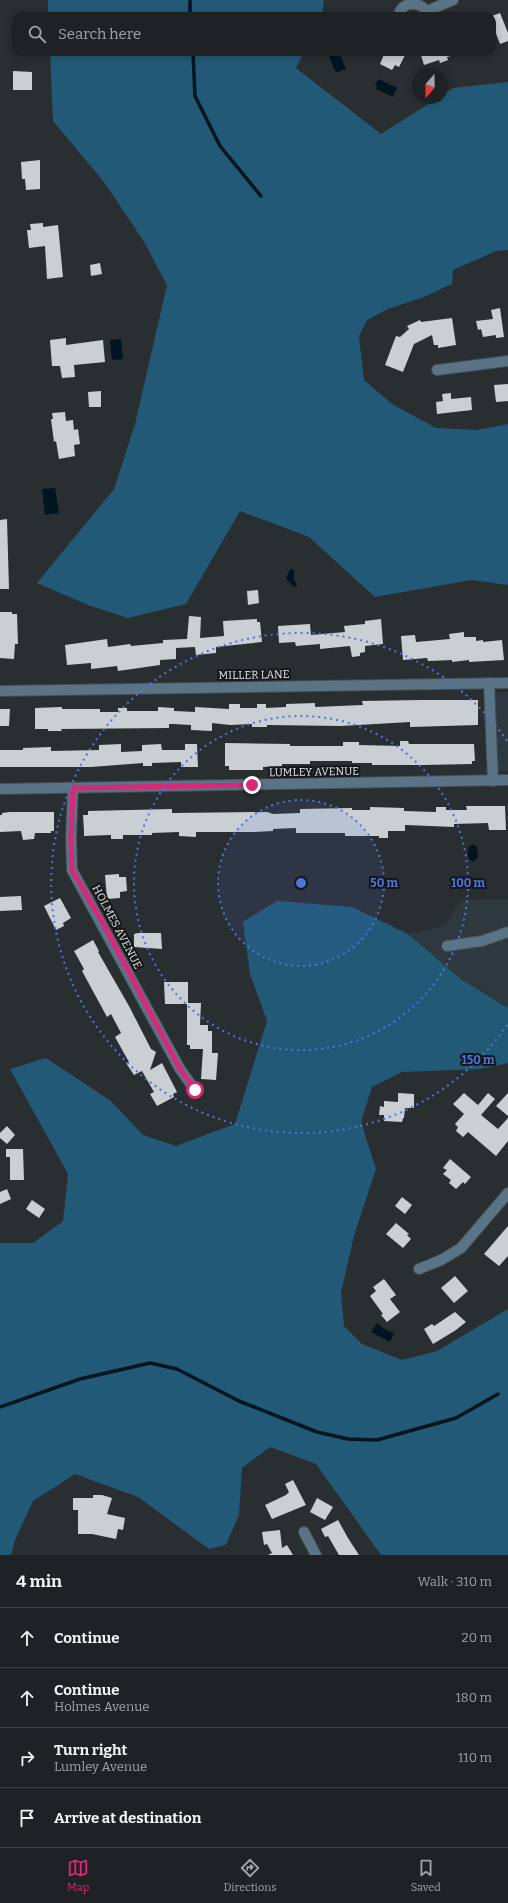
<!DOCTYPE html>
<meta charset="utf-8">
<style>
:root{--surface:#1f2225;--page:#272a2d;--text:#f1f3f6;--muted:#a1a4a7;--line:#3c3f42;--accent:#db2777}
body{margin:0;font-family:Bitter,serif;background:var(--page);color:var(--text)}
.compass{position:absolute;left:412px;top:68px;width:36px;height:36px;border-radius:50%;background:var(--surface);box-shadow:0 2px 10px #0003;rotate:200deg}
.stop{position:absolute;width:12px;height:12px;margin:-9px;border:3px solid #db2777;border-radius:50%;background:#fff}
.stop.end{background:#db2777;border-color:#fff;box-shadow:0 1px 4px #0008}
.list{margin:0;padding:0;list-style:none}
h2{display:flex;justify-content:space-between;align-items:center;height:52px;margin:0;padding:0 16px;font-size:17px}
h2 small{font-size:13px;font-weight:400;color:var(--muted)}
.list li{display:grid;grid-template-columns:26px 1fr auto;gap:12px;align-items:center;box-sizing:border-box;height:60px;padding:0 16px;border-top:1px solid var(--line)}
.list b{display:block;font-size:15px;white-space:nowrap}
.list p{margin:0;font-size:13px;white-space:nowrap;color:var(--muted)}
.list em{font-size:13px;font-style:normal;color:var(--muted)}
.icon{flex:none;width:22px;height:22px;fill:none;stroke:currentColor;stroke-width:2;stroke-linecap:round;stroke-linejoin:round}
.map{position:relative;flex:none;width:508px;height:1555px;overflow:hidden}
.search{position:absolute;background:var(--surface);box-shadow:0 2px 10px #0003;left:12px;right:12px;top:12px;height:44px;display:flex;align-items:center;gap:10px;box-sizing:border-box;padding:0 14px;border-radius:12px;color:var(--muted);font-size:15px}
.sheet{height:292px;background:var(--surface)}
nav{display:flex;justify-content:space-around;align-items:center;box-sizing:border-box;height:56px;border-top:1px solid var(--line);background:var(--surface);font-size:11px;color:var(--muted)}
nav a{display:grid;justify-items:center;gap:2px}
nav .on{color:var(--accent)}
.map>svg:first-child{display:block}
.built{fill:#2e393f}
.green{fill:#225976}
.water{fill:#011521}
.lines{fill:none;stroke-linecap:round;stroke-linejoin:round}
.stream{stroke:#011521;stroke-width:3.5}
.building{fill:#c9cfd3}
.minor-casing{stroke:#474c4f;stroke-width:12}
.minor{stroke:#597486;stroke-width:10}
.route{stroke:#db2777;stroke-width:5}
.ring{fill:none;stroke:#4f74dc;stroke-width:2;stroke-dasharray:2 4}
.labels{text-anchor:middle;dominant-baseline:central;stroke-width:4;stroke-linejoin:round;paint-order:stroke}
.street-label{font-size:11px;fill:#e5e8ea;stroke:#141617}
.centre{fill:#4f74dc;stroke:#141617;stroke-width:2}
.ring-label{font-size:12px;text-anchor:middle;font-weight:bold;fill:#4f74dc;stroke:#141617;stroke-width:4;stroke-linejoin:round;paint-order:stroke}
</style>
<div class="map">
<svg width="508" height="1555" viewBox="0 0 508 1555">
<rect width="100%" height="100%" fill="#292e31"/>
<g class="built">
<polygon points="495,692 508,692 508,771 498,771"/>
<polygon points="508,899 508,1008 462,980 408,934 445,926 462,900"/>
</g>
<g class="green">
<polygon points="48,0 324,0 322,16 48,16"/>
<polygon points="50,52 304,52 296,68 381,134 438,98 442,98 442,95 453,88 508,82 508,250 496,251 453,270 452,284 424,297 388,309 367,320 359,336 364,380 392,404 436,428 477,430 508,424 508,585 472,580 375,597 309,537 240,511 186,604 128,618 88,605 37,583 114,489 135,424 167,285 143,240 104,182 53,121"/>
<polygon points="277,901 352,907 408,934 462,980 508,1008 508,1063 481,1069 402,1072 372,1087 361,1122 376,1169 354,1236 341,1293 344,1326 362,1344 402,1360 437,1351 508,1309 508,1555 381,1555 316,1464 270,1447 242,1468 239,1515 226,1545 209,1549 138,1497 75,1474 33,1501 15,1540 11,1555 0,1555 0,1243 33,1243 63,1221 68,1174 10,1069 46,1058 111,1101 143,1135 176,1146 235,1124 267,1021 250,974 243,922"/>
</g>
<g class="water">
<polygon points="339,52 346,69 336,73 329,56"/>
<polygon points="379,79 397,88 393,97 376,89 377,86 375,84"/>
<polygon points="121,339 123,359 112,360 110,340"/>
<polygon points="55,488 59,513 45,515 42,489"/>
<polygon points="290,569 294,570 294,579 297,585 294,587 286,579"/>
<polygon points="473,844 477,847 478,858 474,861 471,861 468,857 468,848"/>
<polygon points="377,1323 386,1330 394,1333 390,1342 371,1332"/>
</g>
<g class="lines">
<g class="stream">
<polyline points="190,0 190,16"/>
<polyline points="193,52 195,96 220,146 261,196"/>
<polyline points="0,1407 80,1379 150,1363 177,1369 239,1401 317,1432 348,1439 377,1440 456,1418 498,1394"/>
</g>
</g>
<g class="building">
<polygon points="500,13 508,33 508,41 500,44 495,31 492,32 492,16"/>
<polygon points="385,52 398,52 405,55 399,67 395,65 392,70 380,64"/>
<polygon points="420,52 458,52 458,54 447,57 448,60 440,63 439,60 424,65"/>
<polygon points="13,71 32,72 32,90 13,90"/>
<polygon points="40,160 40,189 26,190 25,179 22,179 21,162"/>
<polygon points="43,223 43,227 58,225 63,277 47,279 45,246 29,248 27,230 31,230 30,224"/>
<polygon points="100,263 102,274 91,276 90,265"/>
<polygon points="500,308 504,337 496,338 496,335 483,337 481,329 478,330 476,321 493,319 491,310"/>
<polygon points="452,318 456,345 438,348 438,345 434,345 432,335 414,344 403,372 385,365 396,336 400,337 409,329 407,326 420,320 421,322"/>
<polygon points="66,338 66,345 103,340 105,362 74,365 75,377 62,378 60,366 52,366 50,340"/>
<polygon points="508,384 508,401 496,402 494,385"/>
<polygon points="101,391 101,407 89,407 88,392"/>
<polygon points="451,393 451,399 471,397 472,410 437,414 436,402 443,401 442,394"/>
<polygon points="65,412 66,421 73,420 74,430 78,429 80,444 74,445 75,456 59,459 56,441 54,442 51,419 53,419 52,413"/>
<polygon points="7,519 9,589 0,589 0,520"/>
<polygon points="258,590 259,603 248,605 247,591"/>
<polygon points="0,612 12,612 12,614 17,614 18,644 15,644 14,659 0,658"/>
<polygon points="189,616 201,617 200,638 224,636 223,621 257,619 257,622 260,622 262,642 216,647 216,653 196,655 195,647 176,648 176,659 160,660 160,665 118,671 117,666 91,669 91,663 67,665 65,645 107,639 108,647 130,644 131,646 163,643 163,640 187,639"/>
<polygon points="381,619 383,644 365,646 365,652 360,653 360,656 352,657 350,646 320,649 320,644 296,646 295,642 279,643 278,626 310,624 311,635 345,632 344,626 365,624 365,621"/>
<polygon points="464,632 464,637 476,637 476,641 483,640 483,642 502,640 504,660 469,662 469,660 452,662 452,660 428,661 427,658 403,660 401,636 415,635 416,642 450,639 449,634"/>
<polygon points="420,700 478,700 478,725 410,727 410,722 341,726 267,725 267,727 252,727 252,724 230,725 212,723 212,731 191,730 191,725 173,724 169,724 169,728 61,729 62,731 48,731 48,729 35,729 35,708 62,707 62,709 100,709 100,712 118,712 118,708 127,708 127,711 158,711 158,707 174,708 174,711 195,712 195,707 229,709 229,704 240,704 240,708 257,708 257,704 266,704 266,708 286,707 286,704 315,703 315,707 363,705 362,701"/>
<polygon points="0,709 10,709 9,726 0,726"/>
<polygon points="400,741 408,741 409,744 474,744 475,761 472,761 472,764 424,765 372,765 372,763 352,763 352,761 310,761 310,764 282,764 282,766 263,767 263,770 229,770 229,766 225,766 225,743 290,744 290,746 343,746 343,742 359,742 359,745 400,746"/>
<polygon points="121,744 121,752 142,751 142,745 161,744 162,750 185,750 185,744 197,744 198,767 181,767 181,762 152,763 152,766 143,766 143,763 91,767 0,767 0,750 23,750 23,748 51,747 51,751 99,750 99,745"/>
<polygon points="466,806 505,806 506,830 489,830 488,823 454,824 454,827 405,825 405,831 388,831 388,838 379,838 379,836 345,836 345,833 296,833 296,828 273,829 273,831 254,832 196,832 196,837 179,836 179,832 152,833 152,835 123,835 123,839 111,839 111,835 84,836 84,831 83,815 88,815 88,811 172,809 172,813 267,812 273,814 300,813 300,809 352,808 352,810 370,810 370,807 404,808 404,811 436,812 436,807 446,807 446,810 467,810"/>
<polygon points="10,812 54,812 54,831 51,831 51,833 35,833 34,839 23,840 21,831 0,832 0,815 2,815 2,813"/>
<polygon points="119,874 119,877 126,877 127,891 120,892 120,898 107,899 105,875"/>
<polygon points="21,896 22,910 0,911 0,897"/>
<polygon points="60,898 71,918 63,923 64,926 56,930 44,906"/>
<polygon points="138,933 161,933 162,949 134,947 134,934"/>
<polygon points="93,940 99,951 98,952 129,1006 151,1049 156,1052 150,1070 162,1063 177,1092 173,1094 174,1097 157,1106 150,1094 154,1092 142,1071 134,1075 126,1063 129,1062 115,1037 121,1033 111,1014 107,1017 82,971 84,969 74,951"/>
<polygon points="164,982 188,982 188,1003 201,1003 200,1025 208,1025 208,1031 212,1031 212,1053 218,1053 216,1080 201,1079 203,1049 190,1049 190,1045 187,1045 187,1004 165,1004"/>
<polygon points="398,1093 414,1094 414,1108 405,1108 404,1118 403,1118 402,1122 384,1121 384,1115 379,1115 380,1106 384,1107 384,1101 398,1102"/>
<polygon points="464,1093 478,1105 488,1093 495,1099 481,1115 498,1129 508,1118 508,1141 496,1156 468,1132 463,1137 456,1131 458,1127 455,1124 464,1114 453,1104"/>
<polygon points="508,1093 508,1116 496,1106"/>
<polygon points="7,1126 15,1135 7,1144 0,1138 0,1133"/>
<polygon points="6,1149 23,1149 24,1180 10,1180 10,1157 6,1157"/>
<polygon points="450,1159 471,1177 465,1184 463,1182 456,1189 449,1183 451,1180 443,1174 447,1170 443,1168"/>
<polygon points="7,1189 11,1199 0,1204 0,1192"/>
<polygon points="402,1197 412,1205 405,1214 395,1206"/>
<polygon points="32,1200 45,1209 39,1218 26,1209"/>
<polygon points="396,1223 409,1234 407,1235 411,1239 403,1248 386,1234"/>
<polygon points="508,1226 508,1256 499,1266 484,1254"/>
<polygon points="455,1276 468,1291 454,1303 441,1288"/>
<polygon points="384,1279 396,1295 390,1299 400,1312 387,1322 381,1315 383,1314 370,1296 376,1291 373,1287"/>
<polygon points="455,1312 466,1322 456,1330 433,1344 424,1329 432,1324 434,1326"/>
<polygon points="293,1480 306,1505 272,1519 265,1505 286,1495 289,1492 285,1484"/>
<polygon points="93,1495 102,1495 112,1498 107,1514 125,1518 123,1530 118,1529 116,1539 92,1534 78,1534 78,1510 73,1510 73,1498 93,1498"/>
<polygon points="317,1498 333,1507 325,1520 310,1512"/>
<polygon points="338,1520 348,1538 359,1555 339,1555 328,1536 325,1537 321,1529"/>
<polygon points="280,1530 282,1548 287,1545 293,1555 268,1555 272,1553 267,1544 264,1545 262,1532"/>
</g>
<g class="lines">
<defs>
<g id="minor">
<polyline points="427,11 453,0"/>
<path d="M399 16C400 0 425 0 428 16"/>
<polyline points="437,370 508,361"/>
<polyline points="489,683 493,781"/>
<polyline points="0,691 508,683"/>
<polyline points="73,788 71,838 72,870 180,1069 195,1090"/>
<polyline points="0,789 508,780"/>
<polyline points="447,946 482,941 508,932"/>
<polyline points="419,1269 441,1260 461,1248 508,1193"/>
<polyline points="304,1532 316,1555"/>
</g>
</defs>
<use href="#minor" class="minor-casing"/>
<use href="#minor" class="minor"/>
</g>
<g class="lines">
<polyline class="route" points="195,1090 180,1069 104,925 72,870 71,838 73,788 252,785"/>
</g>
<circle cx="301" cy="883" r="83" fill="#4f74dc" fill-opacity=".12"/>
<g class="ring">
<circle cx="301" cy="883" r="83"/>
<circle cx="301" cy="883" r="167"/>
<path d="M507 1025A250 250 0 1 1 507 741"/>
</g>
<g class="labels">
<g class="street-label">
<text transform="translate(254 675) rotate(-1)">MILLER LANE</text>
<text transform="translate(314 772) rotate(-1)">LUMLEY AVENUE</text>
<text transform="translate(117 927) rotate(62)">HOLMES AVENUE</text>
</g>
</g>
<circle cx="301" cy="883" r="6" class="centre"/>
<g class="ring-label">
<text x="384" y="887">50 m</text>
<text x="468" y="887">100 m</text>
<text x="478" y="1064">150 m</text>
</g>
</svg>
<svg class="compass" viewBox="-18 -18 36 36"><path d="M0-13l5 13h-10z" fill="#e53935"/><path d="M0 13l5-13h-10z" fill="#a1a4a7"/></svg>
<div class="stop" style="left:195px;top:1090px"></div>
<div class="stop end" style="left:252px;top:785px"></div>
<div class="search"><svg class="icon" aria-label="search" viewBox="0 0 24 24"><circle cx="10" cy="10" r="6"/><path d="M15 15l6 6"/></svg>Search here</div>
</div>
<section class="sheet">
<h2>4 min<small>Walk · 310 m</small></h2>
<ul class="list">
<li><svg class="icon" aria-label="ahead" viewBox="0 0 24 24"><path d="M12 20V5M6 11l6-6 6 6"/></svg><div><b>Continue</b></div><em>20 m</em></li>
<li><svg class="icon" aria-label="ahead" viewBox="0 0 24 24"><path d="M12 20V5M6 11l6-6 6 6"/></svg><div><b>Continue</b><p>Holmes Avenue</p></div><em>180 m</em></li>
<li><svg class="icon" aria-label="right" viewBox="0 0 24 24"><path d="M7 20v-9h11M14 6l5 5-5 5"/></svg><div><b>Turn right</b><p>Lumley Avenue</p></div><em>110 m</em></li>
<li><svg class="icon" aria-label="arrive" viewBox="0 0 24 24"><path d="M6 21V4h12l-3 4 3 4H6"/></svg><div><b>Arrive at destination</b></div></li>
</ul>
</section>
<nav>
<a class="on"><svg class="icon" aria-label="map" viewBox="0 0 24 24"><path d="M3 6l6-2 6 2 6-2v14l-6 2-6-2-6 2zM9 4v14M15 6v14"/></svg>Map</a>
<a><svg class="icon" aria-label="directions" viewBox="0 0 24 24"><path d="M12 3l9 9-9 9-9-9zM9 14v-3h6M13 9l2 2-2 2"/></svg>Directions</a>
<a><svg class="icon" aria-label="saved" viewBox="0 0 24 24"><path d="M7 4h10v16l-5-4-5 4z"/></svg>Saved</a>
</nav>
